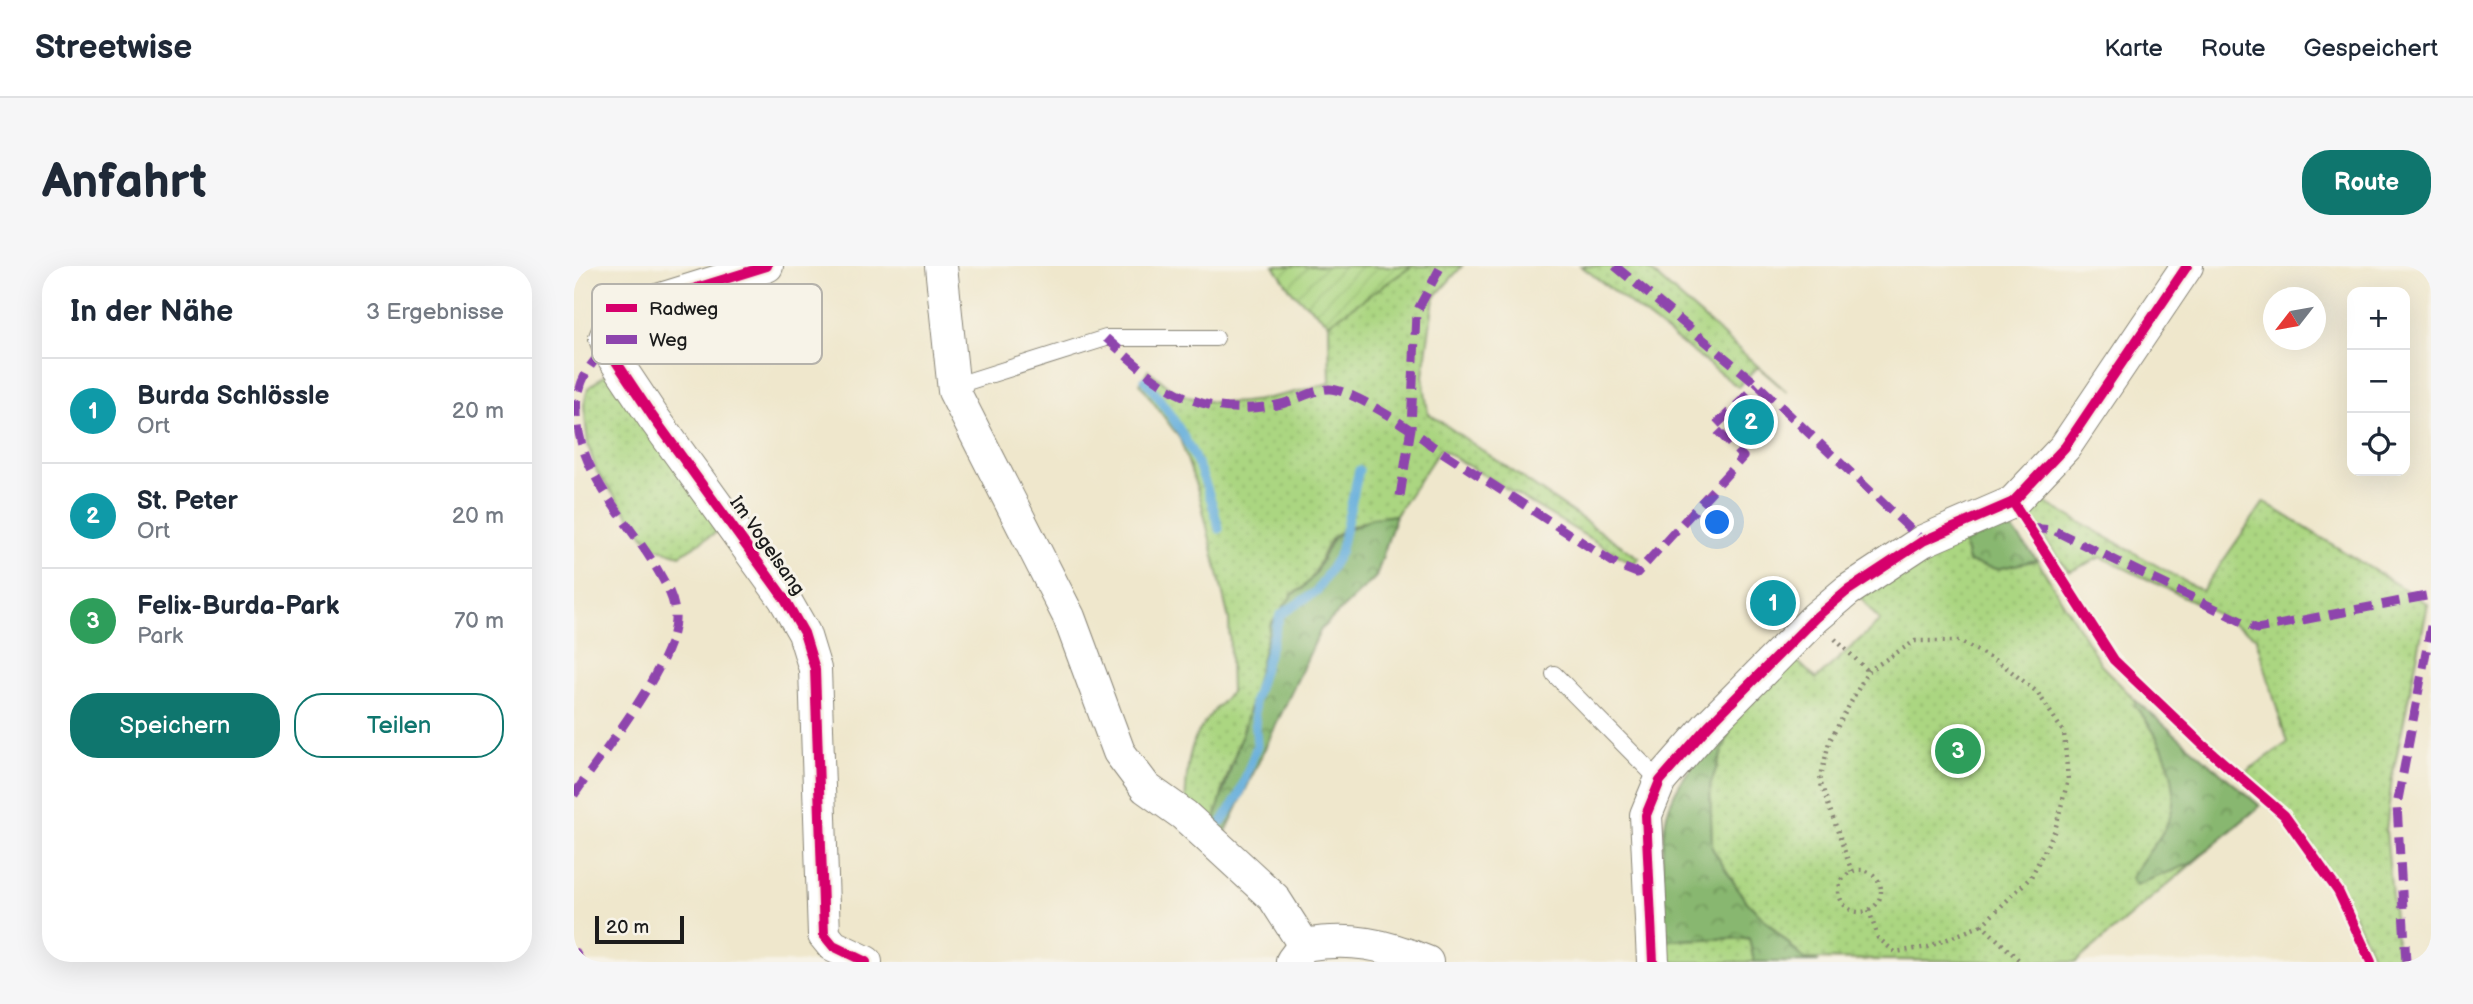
<!DOCTYPE html>
<html lang="de">
<meta charset="utf-8">
<style>
:root{--surface:#fff;--page:#f6f6f7;--text:#1f2937;--muted:#747a83;--line:#e0e1e3;--accent:#0f766e}
body{margin:0;font-family:"Balsamiq Sans",sans-serif;background:var(--page);color:var(--text)}
.controls{position:absolute;right:21px;top:21px;display:grid;overflow:hidden;border-radius:14px;box-shadow:0 7px 28px #0002}
.controls button{width:63px;height:63px;display:grid;place-items:center;padding:0;border:0;border-bottom:2px solid var(--line);background:var(--surface);color:var(--text);font:35px sans-serif}
.compass{position:absolute;left:1689px;top:21px;width:63px;height:63px;border-radius:50%;background:var(--surface);box-shadow:0 7px 28px #0002;rotate:239deg}
.scale{position:absolute;left:21px;bottom:18px;width:89px;box-sizing:border-box;padding-left:7px;border:4px solid #1c1c1c;border-top:0;font-size:19px;line-height:24px;white-space:nowrap;color:#1c1c1c;-webkit-text-stroke:5px #f7f3e8;paint-order:stroke}
.you{position:absolute;left:1144px;top:257px;width:24px;height:24px;margin:-18px;border:5px solid #fff;border-radius:50%;background:#1a73e8;box-shadow:0 0 0 10px #1a73e833}
.badge{display:grid;place-items:center;width:46px;height:46px;border-radius:50%;background:var(--accent);color:#fff;font-size:23px;font-weight:700}
.pin{position:absolute;translate:-50% -50%;border:4px solid #fff;box-shadow:0 2px 7px #0006}
.list{margin:0;padding:0;list-style:none}
h2{display:flex;justify-content:space-between;align-items:center;height:91px;margin:0;padding:0 28px;font-size:30px}
h2 small{font-size:23px;font-weight:400;color:var(--muted)}
.list li{display:grid;grid-template-columns:46px 1fr auto;gap:21px;align-items:center;box-sizing:border-box;height:105px;padding:0 28px;border-top:2px solid var(--line)}
.list b{display:block;font-size:26px;white-space:nowrap}
.list p{margin:0;font-size:23px;white-space:nowrap;color:var(--muted)}
.list em{font-size:23px;font-style:normal;color:var(--muted)}
.actions{display:flex;gap:14px;padding:21px 28px}
.actions a{flex:1;padding:16px 0;border:2px solid var(--accent);border-radius:28px;text-align:center;font-size:24px;color:var(--accent)}
.actions .main{background:var(--accent);color:#fff}
.icon{flex:none;width:38px;height:38px;fill:none;stroke:currentColor;stroke-width:2;stroke-linecap:round;stroke-linejoin:round}
.map{position:relative;flex:none;width:1857px;height:696px;overflow:hidden;border-radius:28px}
header{display:flex;align-items:center;gap:42px;box-sizing:border-box;height:98px;padding:0 35px;background:var(--surface);border-bottom:2px solid var(--line)}
header strong{font-size:33px}
nav{display:flex;gap:38px;margin-inline-start:auto;font-size:24px}
.intro{display:flex;align-items:center;justify-content:space-between;box-sizing:border-box;height:168px;padding:0 42px}
h1{margin:0;font-size:49px}
.button{padding:18px 32px;border-radius:28px;background:var(--accent);color:#fff;font-size:24px;font-weight:700}
main{display:flex;gap:42px;padding:0 42px}
aside{flex:1;background:var(--surface);border-radius:28px;box-shadow:0 7px 28px #0002}
.map>svg:first-child{display:block}
.grass{fill:url(#grass-dots);stroke:#64794e;stroke-width:2}
.forest{fill:url(#forest-crowns);stroke:#526a46;stroke-width:2}
.garden{fill:url(#garden-furrows);stroke:#64794e;stroke-width:2}
.lines{fill:none;stroke-linecap:round;stroke-linejoin:round}
.stream{stroke:#63addb;stroke-width:9}
.service-casing{stroke:#868274;stroke-width:18}
.minor-casing{stroke:#868274;stroke-width:34}
.path{stroke:#868274;stroke-width:4.5;stroke-dasharray:2 5;stroke-linecap:butt}
.service{stroke:#fff;stroke-width:16}
.minor{stroke:#fff;stroke-width:32}
.quiet{stroke:#8e44ad;stroke-width:9;stroke-dasharray:18 9;stroke-linecap:butt}
.cycleway-casing{stroke:#f7f3e8;stroke-width:15}
.cycleway{stroke:#d6006c;stroke-width:10}
.labels{text-anchor:middle;dominant-baseline:central;stroke-width:6;stroke-linejoin:round;paint-order:stroke}
.street-label{font-size:19px;fill:#1c1c1c;stroke:#f7f3e8}
.key{fill:#f7f3e8;stroke:#b5b2ab;stroke-width:2}
.key-label{font-size:19px;fill:#1c1c1c}
</style>
<header>
<strong>Streetwise</strong>
<nav><a>Karte</a><a>Route</a><a>Gespeichert</a></nav>
</header>
<div class="intro"><h1>Anfahrt</h1><a class="button">Route</a></div>
<main>
<aside>
<h2>In der Nähe<small>3 Ergebnisse</small></h2>
<ul class="list">
<li><span class="badge" style="background:#0f9aa8">1</span><div><b>Burda Schlössle</b><p>Ort</p></div><em>20 m</em></li>
<li><span class="badge" style="background:#0f9aa8">2</span><div><b>St. Peter</b><p>Ort</p></div><em>20 m</em></li>
<li><span class="badge" style="background:#2e9e5b">3</span><div><b>Felix-Burda-Park</b><p>Park</p></div><em>70 m</em></li>
</ul>
<div class="actions"><a class="main">Speichern</a><a>Teilen</a></div>
</aside>
<div class="map">
<svg width="1857" height="696" viewBox="0 0 1857 696">
<defs>
<pattern id="grass-dots" width="8" height="8" patternUnits="userSpaceOnUse" patternTransform="scale(1.75)"><rect width="8" height="8" fill="#abd681"/><path d="M2 2h.1M6 6h.1" fill="none" stroke="#93b76f" stroke-width="1.8" stroke-linecap="round"/></pattern>
<pattern id="forest-crowns" width="20" height="18" patternUnits="userSpaceOnUse" patternTransform="scale(1.75)"><rect width="20" height="18" fill="#88b76f"/><path d="M2 6a3 3 0 1 1 6 0M12 15a3 3 0 1 1 6 0" fill="none" stroke="#6e945a"/></pattern>
<pattern id="garden-furrows" width="10" height="10" patternUnits="userSpaceOnUse" patternTransform="scale(1.75)"><rect width="10" height="10" fill="#abd681"/><path d="M-1 1l2-2M0 10L10 0M9 11l2-2" fill="none" stroke="#93b76f"/></pattern>
</defs>
<rect width="100%" height="100%" fill="#f7f3e8"/>
<filter id="ink" filterUnits="userSpaceOnUse"><feTurbulence type="fractalNoise" baseFrequency=".0143" numOctaves="2"/><feDisplacementMap in="SourceGraphic" scale="14" xChannelSelector="R" yChannelSelector="G"/><feConvolveMatrix kernelMatrix="1 2 1 2 8 2 1 2 1" color-interpolation-filters="sRGB"/></filter>
<filter id="wash" filterUnits="userSpaceOnUse"><feTurbulence type="fractalNoise" baseFrequency=".00686" numOctaves="4" result="noise"/><feDisplacementMap in="SourceGraphic" scale="28" xChannelSelector="R" yChannelSelector="G"/><feGaussianBlur stdDeviation="1.57" result="paint"/><feColorMatrix in="noise" values="0 0 0 0 0 0 0 0 0 0 0 0 0 0 0 0 0 1.4 0 .05"/><feComposite in="paint" operator="in"/></filter>
<g filter="url(#wash)">
<rect width="100%" height="100%" fill="#efe7cc"/>
<g class="grass">
<path d="M838 0H888L860 32 849 110 854 147 1065 292 1059 298 866 183 822 249C805 251 771 259 759 271 741 290 750 312 717 329L649 522 641 565 611 541C614 480 615 470 657 426L655 354 626 231 606 173 566 118 574 104C584 111 594 122 605 127 653 149 708 129 756 117L755 57Z"/>
<polygon points="1007,0 1071,0 1213,126 1184,101 1164,121"/>
<polygon points="35,106 152,260 106,289 78,281 23,206 14,179 10,139 14,122"/>
<path d="M1465 233 1628 325 1690 236 1854 338 1818 512 1812 565 1824 696H1802C1769 624 1731 559 1670 507L1713 477 1682 371 1621 336 1527 291 1495 306 1456 252 1455 244Z"/>
<polygon points="1390,276 1394,296 1423,303 1463,294 1529,401 1569,442 1686,540 1502,696 1230,693 1171,634 1138,582 1136,520 1161,450 1218,390 1242,413 1306,355 1285,330 1327,303"/>
<polygon points="1175,672 1180,696 1092,696 1092,674"/>
</g>
<g class="forest">
<polygon points="822,249 802,311 747,363 649,572 641,565 642,548 671,459 696,359 718,329 728,323 741,308 759,271 798,252"/>
<polygon points="1439,264 1463,294 1423,303 1394,296 1390,276 1418,265"/>
<path d="M1562 435 1686 540 1616 598 1562 619 1557 612C1567 593 1584 578 1593 558 1612 517 1586 469 1560 439Z"/>
<path d="M1161 450 1136 520 1138 582 1171 634 1230 693 1245 696H1180L1175 672 1092 674C1090 638 1084 583 1093 548 1102 511 1137 478 1161 450Z"/>
</g>
<polygon class="garden" points="700,0 838,0 755,57 719,27"/>
<g class="lines">
<g class="stream">
<path d="M571 114C609 161 631 204 645 263"/>
<polyline points="648,556 665,529 683,480 680,435 706,349 743,325 766,287 785,204"/>
</g>
</g>
</g>
<g filter="url(#ink)">
<g class="lines">
<defs>
<g id="service">
<polyline points="380,120 532,72 642,72"/>
<polyline points="980,408 1086,515"/>
</g>
<g id="minor">
<polyline points="193,0 74,37 37,58 31,72 37,88 79,151 210,332 230,367 241,403 250,669 259,680 292,696"/>
<polyline points="367,0 380,125 495,351 545,486 572,522 610,549 700,632 730,679"/>
<path d="M718 695 730 679C776 671 810 678 853 696"/>
<polyline points="1079,696 1072,549 1086,515 1134,460 1241,352 1273,325 1349,275 1439,236 1491,181 1613,0"/>
</g>
</defs>
<use href="#service" class="service-casing"/>
<use href="#minor" class="minor-casing"/>
<g class="path">
<polyline points="1261,373 1294,405"/>
<circle cx="1286" cy="625" r="21"/>
<polyline points="1278,606 1246,515 1255,476 1294,405 1341,375 1385,375 1428,398 1464,427 1490,467 1494,514 1481,564 1457,611 1408,659 1447,696"/>
<polyline points="1295,644 1304,672 1321,686 1354,681 1408,659"/>
</g>
<use href="#service" class="service"/>
<use href="#minor" class="minor"/>
<g class="quiet">
<polyline points="1041,0 1184,119 1349,275"/>
<path d="M532 72C588 122 622 153 703 139 719 136 739 124 754 123 774 121 841 165 857 179L1045 300 1063 307 1169 191 1140 161 1184 119"/>
<polyline points="826,230 837,162 842,47 867,0"/>
<polyline points="1455,262 1479,264 1683,363 1857,329"/>
<path d="M0 529C26 490 100 398 101 354 102 337 95 324 87 310 58 257 3 209 3 146 3 118 13 99 34 81"/>
<polyline points="0,684 7,696"/>
<polyline points="1832,696 1823,539 1857,360"/>
</g>
<defs>
<g id="cycleway">
<polyline points="193,0 74,37 37,58 31,72 37,88 79,151 210,332 230,367 241,403 250,669 259,680 292,696"/>
<polyline points="1439,236 1540,394 1630,480 1710,549 1764,625 1797,696"/>
<polyline points="1079,696 1072,549 1086,515 1134,460 1241,352 1273,325 1349,275 1439,236 1491,181 1613,0"/>
</g>
</defs>
<use href="#cycleway" class="cycleway-casing"/>
<use href="#cycleway" class="cycleway"/>
</g>
</g>
<g class="labels">
<g class="street-label">
<text transform="translate(193 280) rotate(55)">Im Vogelsang</text>
</g>
</g>
<rect x="18" y="18" width="230" height="80" rx="10" class="key"/>
<rect x="32" y="38" width="31" height="8" fill="#d6006c"/>
<rect x="32" y="69" width="31" height="9" fill="#8e44ad"/>
<g class="key-label">
<text x="75" y="49">Radweg</text>
<text x="75" y="80">Weg</text>
</g>
</svg>
<div class="controls">
<button>+</button>
<button>−</button>
<button><svg class="icon" aria-label="locate" viewBox="0 0 24 24"><circle cx="12" cy="12" r="6"/><path d="M12 2v4M12 18v4M2 12h4M18 12h4"/></svg></button>
</div>
<svg class="compass" viewBox="-18 -18 36 36"><path d="M0-13l5 13h-10z" fill="#e53935"/><path d="M0 13l5-13h-10z" fill="#747a83"/></svg>
<div class="scale">20 m</div>
<div class="you"></div>
<div class="pin badge" style="left:1199px;top:337px;background:#0f9aa8">1</div>
<div class="pin badge" style="left:1177px;top:156px;background:#0f9aa8">2</div>
<div class="pin badge" style="left:1384px;top:485px;background:#2e9e5b">3</div>
</div>
</main>
